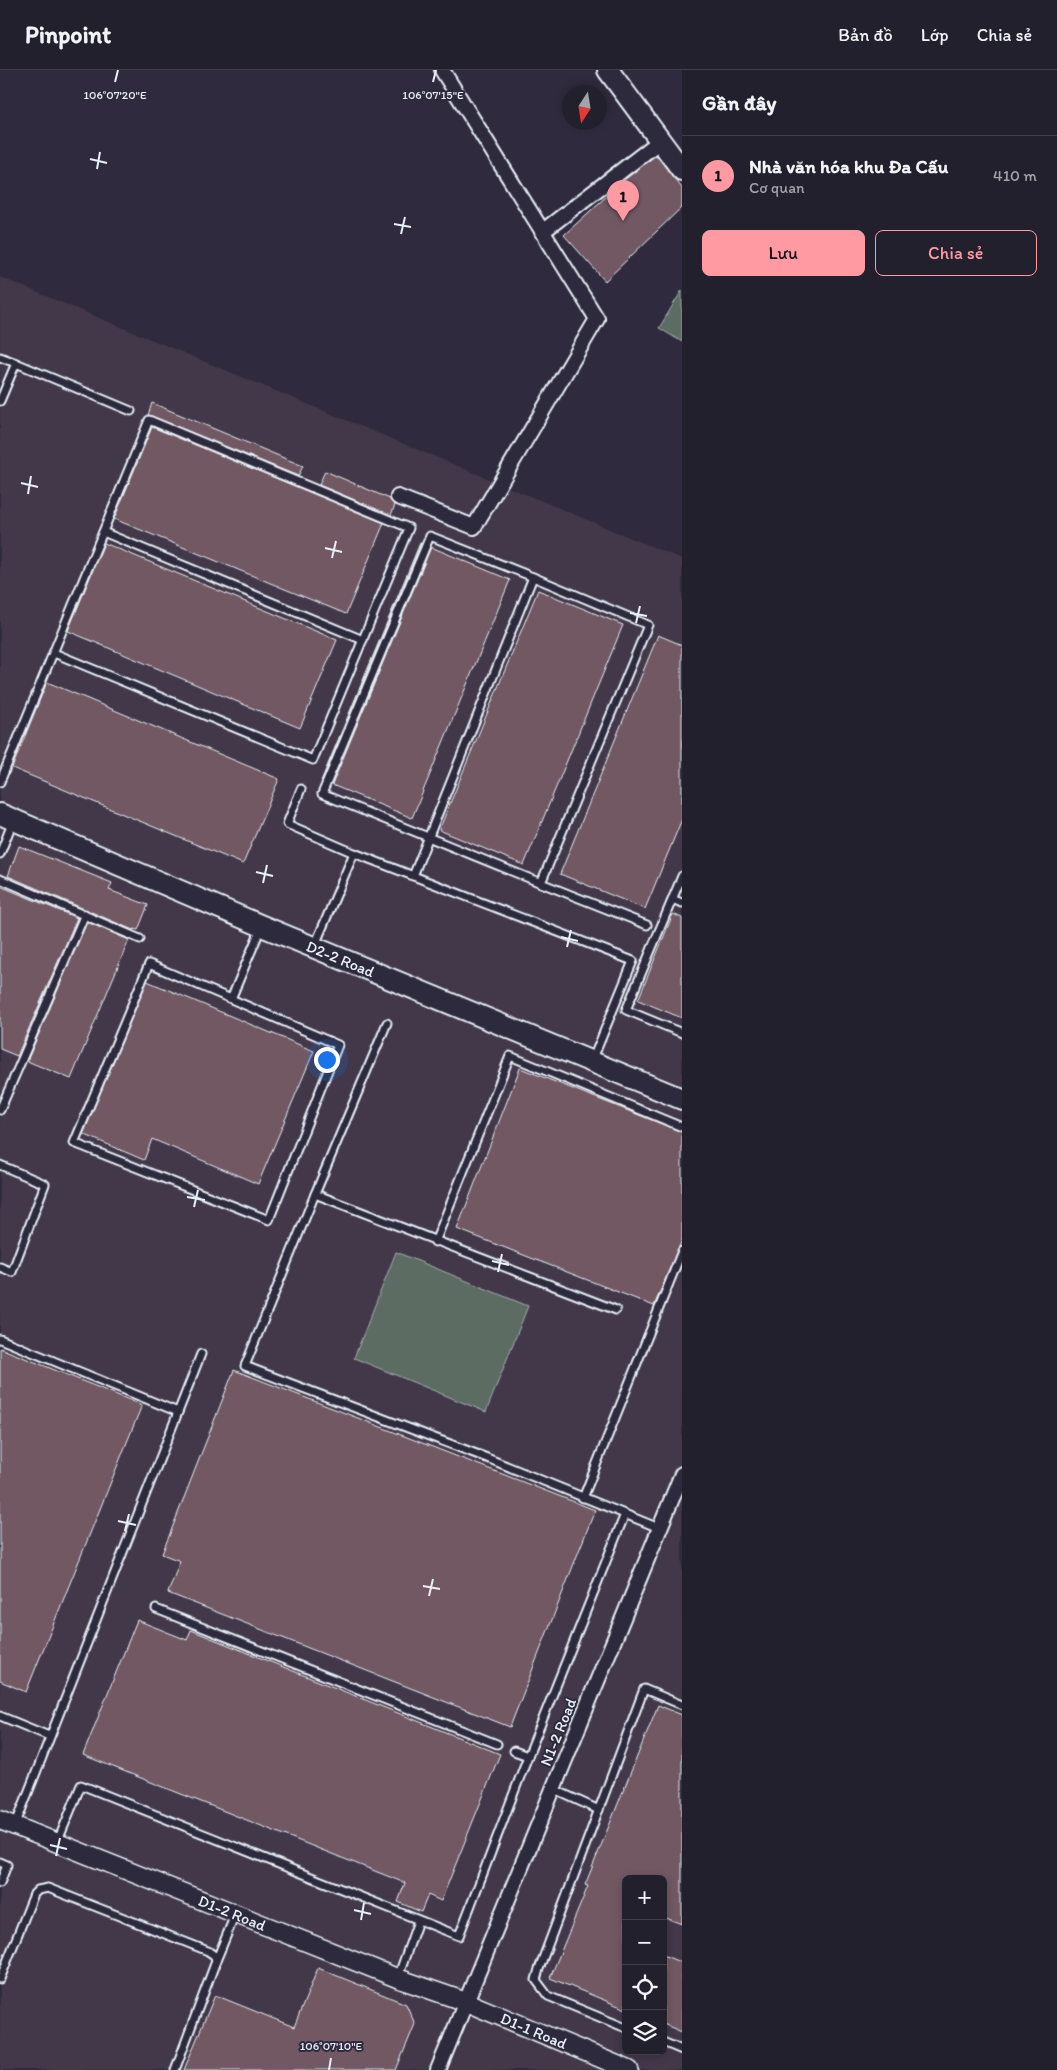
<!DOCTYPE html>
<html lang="vi">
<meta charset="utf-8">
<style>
:root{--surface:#23202e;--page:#2b2836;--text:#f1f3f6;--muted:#a3a3aa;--line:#403e4a;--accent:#ff9aa2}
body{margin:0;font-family:Itim,sans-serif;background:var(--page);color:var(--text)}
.controls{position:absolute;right:15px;bottom:15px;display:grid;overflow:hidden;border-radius:8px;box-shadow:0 2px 8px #0003}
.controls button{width:45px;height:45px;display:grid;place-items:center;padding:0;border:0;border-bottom:1px solid var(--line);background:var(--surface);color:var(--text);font:25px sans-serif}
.compass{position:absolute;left:562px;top:15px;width:45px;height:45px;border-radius:50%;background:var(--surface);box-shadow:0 2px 8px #0003;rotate:192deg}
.you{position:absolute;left:326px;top:989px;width:18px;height:18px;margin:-12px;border:4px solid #fff;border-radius:50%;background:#1a73e8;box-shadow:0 0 0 8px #1a73e833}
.badge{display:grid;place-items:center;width:32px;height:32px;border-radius:50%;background:var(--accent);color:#111;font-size:16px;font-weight:700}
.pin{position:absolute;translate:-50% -41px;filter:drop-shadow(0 1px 2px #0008)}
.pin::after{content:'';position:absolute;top:26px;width:18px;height:15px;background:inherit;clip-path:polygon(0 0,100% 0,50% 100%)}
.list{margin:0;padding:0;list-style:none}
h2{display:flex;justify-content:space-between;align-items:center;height:65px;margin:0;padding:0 20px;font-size:21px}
h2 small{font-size:16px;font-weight:400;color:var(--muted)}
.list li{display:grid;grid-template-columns:32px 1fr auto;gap:15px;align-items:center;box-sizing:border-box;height:80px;padding:0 20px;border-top:1px solid var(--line)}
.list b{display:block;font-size:19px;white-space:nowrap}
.list p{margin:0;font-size:16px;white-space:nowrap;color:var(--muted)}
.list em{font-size:16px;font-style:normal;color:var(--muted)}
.actions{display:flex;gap:10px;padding:15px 20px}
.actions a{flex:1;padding:11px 0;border:1px solid var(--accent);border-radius:8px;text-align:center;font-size:18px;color:var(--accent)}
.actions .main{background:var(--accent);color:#111}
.icon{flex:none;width:28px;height:28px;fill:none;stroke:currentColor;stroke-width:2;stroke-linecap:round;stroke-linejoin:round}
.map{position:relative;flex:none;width:682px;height:2000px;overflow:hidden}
header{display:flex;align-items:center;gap:30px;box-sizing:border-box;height:70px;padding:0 25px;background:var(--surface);border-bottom:1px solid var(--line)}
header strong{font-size:24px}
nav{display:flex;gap:28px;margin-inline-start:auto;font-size:18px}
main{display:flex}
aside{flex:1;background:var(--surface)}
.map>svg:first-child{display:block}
.built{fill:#433848;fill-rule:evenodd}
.green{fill:#5b6c63;stroke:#a2aeae}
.building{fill:#715963;stroke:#e8f1f8}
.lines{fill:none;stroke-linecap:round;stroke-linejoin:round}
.service-casing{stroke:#e8f1f8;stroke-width:11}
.minor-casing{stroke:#e8f1f8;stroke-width:18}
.tertiary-casing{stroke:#e8f1f8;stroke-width:21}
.secondary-casing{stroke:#e8f1f8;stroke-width:24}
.service{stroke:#2f2a3d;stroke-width:7}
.minor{stroke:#2f2a3d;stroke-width:14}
.tertiary{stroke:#2f2a3d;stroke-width:18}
.secondary{stroke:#2f2a3d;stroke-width:20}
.ticks{fill:none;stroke:#e8f1f8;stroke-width:2}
.labels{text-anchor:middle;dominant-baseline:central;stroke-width:4;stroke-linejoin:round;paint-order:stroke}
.street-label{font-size:16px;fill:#e8f1f8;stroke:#2f2a3d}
.ticks-label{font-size:12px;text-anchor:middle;fill:#e8f1f8;stroke:#2f2a3d;stroke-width:4;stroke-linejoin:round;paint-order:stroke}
</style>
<header>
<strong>Pinpoint</strong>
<nav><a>Bản đồ</a><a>Lớp</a><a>Chia sẻ</a></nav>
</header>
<main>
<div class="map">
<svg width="682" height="2000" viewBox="0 0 682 2000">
<rect width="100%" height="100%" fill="#2f2a3d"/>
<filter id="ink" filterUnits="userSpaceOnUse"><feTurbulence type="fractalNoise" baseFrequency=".02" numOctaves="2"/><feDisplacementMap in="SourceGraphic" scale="10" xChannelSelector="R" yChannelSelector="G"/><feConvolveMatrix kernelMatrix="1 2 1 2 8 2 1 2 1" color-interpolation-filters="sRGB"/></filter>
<g filter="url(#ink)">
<path class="built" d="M0 207 682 489V2000H0ZM626 1809H663V1981H626Z"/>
<g class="green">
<polygon points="682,220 682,272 659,258"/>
<polygon points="396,1182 528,1236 486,1342 354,1288"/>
</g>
<g class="building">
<polygon points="656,85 682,118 682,137 605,211 564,165 623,111"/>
<polygon points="152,333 303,396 298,406 148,345"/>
<polygon points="152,357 384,453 346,544 114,449"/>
<polygon points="325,401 390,429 395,435 391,445 319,415"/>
<polygon points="104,473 337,570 300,658 68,561"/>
<polygon points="420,473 421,473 322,711 321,711"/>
<polygon points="431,477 510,510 412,748 332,715"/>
<polygon points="538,520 623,555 524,795 439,760"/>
<polygon points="658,565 682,575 682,749 645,839 560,804"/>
<polygon points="47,612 279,709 243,794 12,698"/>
<polygon points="19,776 112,813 109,820 148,835 138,860 134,859 133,860 8,806"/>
<polygon points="0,816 77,848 17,986 0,979"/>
<polygon points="673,844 682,848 682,948 638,930"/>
<polygon points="87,852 129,870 71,1009 27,991"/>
<polygon points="147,911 314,981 258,1114 152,1069 144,1090 83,1064"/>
<polygon points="520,998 682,1062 682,1170 654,1236 457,1159"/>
<polygon points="0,1278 142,1335 26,1622 0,1611"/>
<polygon points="234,1300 595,1440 510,1657 168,1523 180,1491 162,1484"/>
<polygon points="137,1550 187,1570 191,1560 500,1684 441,1831 428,1825 421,1842 398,1832 405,1813 83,1685"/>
<polygon points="658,1635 682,1645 682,1854 663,1847 663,1809 626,1809 626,1939 550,1908 588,1816 585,1815"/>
<polygon points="663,1885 682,1893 682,1962 663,1954"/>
<polygon points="318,1898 406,1934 415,1954 396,2000 184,2000 215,1925 294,1957"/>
</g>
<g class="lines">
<defs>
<g id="service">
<polyline points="0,287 16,293"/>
<polyline points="0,331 16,293 131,341"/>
<polyline points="103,462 363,570"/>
<polyline points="533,507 430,466 322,724 541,813"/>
<polyline points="0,712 149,350 409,458 313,690 54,583"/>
<polyline points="301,719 287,754 354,783"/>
<polyline points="0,784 13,751"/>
<polyline points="413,806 533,507 648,555 541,813 647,855"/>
<polyline points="682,806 626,940 682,963"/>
<polyline points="0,809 140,869"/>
<polyline points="672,829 682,833"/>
<polyline points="315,875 354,783 633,891 592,991"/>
<polyline points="231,929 338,975 269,1150 74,1073 149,894 231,929 261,858"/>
<polyline points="0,1040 85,844"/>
<polyline points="0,1095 45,1114 12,1202 0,1197"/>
<polyline points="315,1124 387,953"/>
<polyline points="435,1172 510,986 682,1057"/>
<polyline points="616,1240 315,1124 245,1296 487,1388 659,1458"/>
<polyline points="0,1269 178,1342"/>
<polyline points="583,1428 682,1181"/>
<polyline points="156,1539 497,1674"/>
<polyline points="0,1646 49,1666"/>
<polyline points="514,1681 528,1686"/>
<polyline points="553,1719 599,1740"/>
<polyline points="15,1756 201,1284"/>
<polyline points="57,1773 81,1715 459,1866 528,1686 625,1444"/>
<polyline points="0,1792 7,1795 0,1813"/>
<polyline points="216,1891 235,1845"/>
<polyline points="398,1907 418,1851"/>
<polyline points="0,1909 34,1824 38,1820 48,1818 208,1881 215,1886 216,1891 175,2000"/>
<polyline points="626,1958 548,1926 536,1910 539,1899 644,1619 682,1635"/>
<polyline points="663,1972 682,1980"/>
</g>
<g id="minor">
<polyline points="542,162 660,71"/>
<polyline points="398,427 474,457 597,249 442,0"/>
<polyline points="438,2000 682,1404"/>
</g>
<g id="tertiary">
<path id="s1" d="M0 1750 397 1908 466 1932 629 2000"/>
</g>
<g id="secondary">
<polyline points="608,0 682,100"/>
<path id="s2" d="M0 744 262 856 682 1029"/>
</g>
</defs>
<use href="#service" class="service-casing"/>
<use href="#minor" class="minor-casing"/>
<use href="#tertiary" class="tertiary-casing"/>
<use href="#secondary" class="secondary-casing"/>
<use href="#service" class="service"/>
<use href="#minor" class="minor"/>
<use href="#tertiary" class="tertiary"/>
<use href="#secondary" class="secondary"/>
</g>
</g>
<path class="ticks" d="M115 12 118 0M433 12 436 0M90 89 107 93M97 99 100 82M394 154 411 157M401 164 405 147M21 413 38 417M28 424 31 406M325 478 342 482M332 488 336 471M630 543 647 546M636 553 640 536M256 802 273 806M263 813 267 795M561 867 578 871M567 877 571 860M187 1127 205 1130M194 1137 198 1120M492 1191 509 1195M498 1202 502 1184M118 1451 136 1455M125 1461 129 1444M423 1516 440 1519M429 1526 433 1509M50 1775 67 1779M56 1786 60 1768M354 1840 371 1844M361 1850 364 1833M329 2000 331 1988"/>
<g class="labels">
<g class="street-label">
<text stroke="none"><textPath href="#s2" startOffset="370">D2-2 Road</textPath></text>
<text transform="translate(558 1662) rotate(-68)">N1-2 Road</text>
<text stroke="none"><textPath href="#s1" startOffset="250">D1-2 Road</textPath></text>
<text stroke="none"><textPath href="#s1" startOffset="574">D1-1 Road</textPath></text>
</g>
</g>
<g class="ticks-label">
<text x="115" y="29">106°07'20"E</text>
<text x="433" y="29">106°07'15"E</text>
<text x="331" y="1980">106°07'10"E</text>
</g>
</svg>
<div class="controls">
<button>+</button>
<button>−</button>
<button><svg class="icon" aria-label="locate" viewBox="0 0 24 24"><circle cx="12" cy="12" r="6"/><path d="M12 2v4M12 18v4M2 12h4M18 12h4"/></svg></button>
<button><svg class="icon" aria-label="layers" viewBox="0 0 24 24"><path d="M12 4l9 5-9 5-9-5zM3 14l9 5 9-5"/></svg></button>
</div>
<svg class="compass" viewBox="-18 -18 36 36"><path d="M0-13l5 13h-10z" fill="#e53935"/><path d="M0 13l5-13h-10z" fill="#a3a3aa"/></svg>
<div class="you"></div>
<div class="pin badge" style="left:623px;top:151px">1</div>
</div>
<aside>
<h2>Gần đây<small></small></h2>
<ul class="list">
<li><span class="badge">1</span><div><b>Nhà văn hóa khu Đa Cấu</b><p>Cơ quan</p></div><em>410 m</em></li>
</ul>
<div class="actions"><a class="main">Lưu</a><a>Chia sẻ</a></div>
</aside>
</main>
